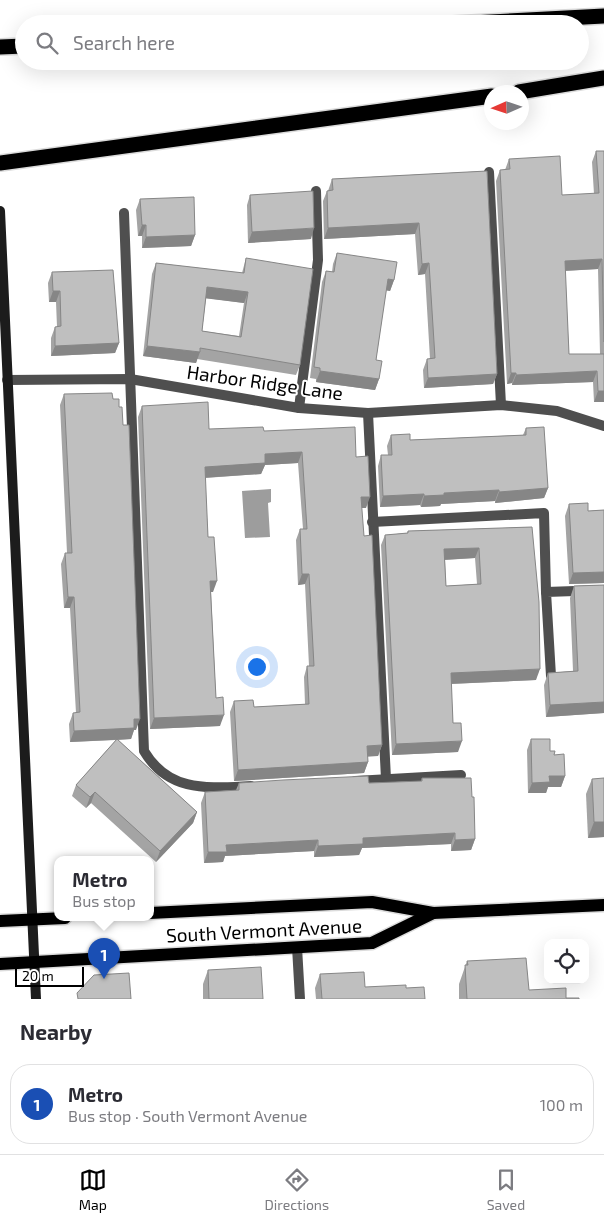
<!DOCTYPE html>
<meta charset="utf-8">
<style>
:root{--surface:#fff;--page:#f7f7f7;--text:#2b2b33;--muted:#7c7c81;--line:#e1e1e2;--accent:#000}
body{margin:0;font-family:"Exo 2",sans-serif;background:var(--page);color:var(--text)}
.controls{position:absolute;right:15px;bottom:15px;display:grid;overflow:hidden;border-radius:10px;box-shadow:0 5px 20px #0002}
.controls button{width:45px;height:45px;display:grid;place-items:center;padding:0;border:0;border-bottom:1px solid var(--line);background:var(--surface);color:var(--text);font:25px sans-serif}
.compass{position:absolute;left:484px;top:85px;width:45px;height:45px;border-radius:50%;background:var(--surface);box-shadow:0 5px 20px #0002;rotate:267deg}
.scale{position:absolute;left:15px;bottom:12px;width:69px;box-sizing:border-box;padding-left:5px;border:2px solid #000;border-top:0;font-size:14px;line-height:18px;white-space:nowrap;color:#000;-webkit-text-stroke:4px #fff;paint-order:stroke}
.you{position:absolute;left:256px;top:666px;width:18px;height:18px;margin:-12px;border:4px solid #fff;border-radius:50%;background:#1a73e8;box-shadow:0 0 0 8px #1a73e833}
.badge{display:grid;place-items:center;width:32px;height:32px;border-radius:50%;background:var(--accent);color:#fff;font-size:16px;font-weight:700}
.pin{position:absolute;translate:-50% -41px;filter:drop-shadow(0 1px 2px #0008)}
.pin::after{content:'';position:absolute;top:26px;width:18px;height:15px;background:inherit;clip-path:polygon(0 0,100% 0,50% 100%)}
.popup{position:absolute;left:54px;top:856px;width:100px;height:65px;box-sizing:border-box;display:grid;place-content:center;border-radius:10px;background:var(--surface);filter:drop-shadow(0 1px 4px #0005);font-size:16px;white-space:nowrap;color:var(--muted)}
.popup b{font-size:19px;color:var(--text)}
.popup::after{content:'';position:absolute;left:50%;top:100%;margin-left:-10px;border:10px solid transparent;border-top-color:var(--surface)}
.list{margin:0;padding:0;list-style:none}
h2{display:flex;justify-content:space-between;align-items:center;height:65px;margin:0;padding:0 20px;font-size:21px}
h2 small{font-size:16px;font-weight:400;color:var(--muted)}
.list li{display:grid;grid-template-columns:32px 1fr auto;gap:15px;align-items:center;box-sizing:border-box;height:80px;margin:0 10px 10px;padding:0 10px;border:1px solid var(--line);border-radius:20px}
.list b{display:block;font-size:19px;white-space:nowrap}
.list p{margin:0;font-size:16px;white-space:nowrap;color:var(--muted)}
.list em{font-size:16px;font-style:normal;color:var(--muted)}
.icon{flex:none;width:28px;height:28px;fill:none;stroke:currentColor;stroke-width:2;stroke-linecap:round;stroke-linejoin:round}
.map{position:relative;flex:none;width:604px;height:999px;overflow:hidden}
.search{position:absolute;background:var(--surface);box-shadow:0 5px 20px #0002;left:15px;right:15px;top:15px;height:55px;display:flex;align-items:center;gap:12px;box-sizing:border-box;padding:0 18px;border-radius:28px;color:var(--muted);font-size:19px}
.sheet{height:155px;background:var(--surface)}
nav{display:flex;justify-content:space-around;align-items:center;box-sizing:border-box;height:70px;border-top:1px solid var(--line);background:var(--surface);font-size:14px;color:var(--muted)}
nav a{display:grid;justify-items:center;gap:2px}
nav .on{color:var(--accent)}
.map>svg:first-child{display:block}
.water{fill:#9d9d9d}
.lines{fill:none;stroke-linecap:round;stroke-linejoin:round}
.primary-casing{stroke:#dbdbdb;stroke-width:15}
.motorway-casing{stroke:#dbdbdb;stroke-width:18}
.service{stroke:#4f4f4f;stroke-width:10}
.secondary{stroke:#1c1c1c;stroke-width:10}
.primary{stroke:#000;stroke-width:12}
.motorway{stroke:#000;stroke-width:15}
.wall{fill:#a4a4a4;fill-rule:evenodd}
.shaded-wall{fill:#868686}
.building{fill:#bfbfbf;stroke:#868686;fill-rule:evenodd}
.labels{text-anchor:middle;dominant-baseline:central;stroke-width:4;stroke-linejoin:round;paint-order:stroke}
.street-label{font-size:19px;fill:#000;stroke:#fff}
</style>
<div class="map">
<svg width="604" height="999" viewBox="0 0 604 999">
<rect width="100%" height="100%" fill="#fff"/>
<polygon class="water" points="271,489 271,502 268,503 270,537 245,538 242,491"/>
<g class="lines">
<defs>
<g id="primary">
<polyline points="150,913 372,902 433,913 604,905"/>
<polyline points="0,921 65,918"/>
<polyline points="0,964 372,943 433,913"/>
</g>
<g id="motorway">
<polyline points="452,24 604,16"/>
<polyline points="0,47 24,46"/>
<polyline points="519,92 604,78"/>
<polyline points="0,163 492,96"/>
</g>
</defs>
<use href="#primary" class="primary-casing"/>
<use href="#motorway" class="motorway-casing"/>
<g class="service">
<polyline points="489,172 501,405"/>
<path d="M124 213 144 751C169 793 208 788 251 786"/>
<polyline points="7,380 130,379 299,408 368,413 501,405 557,411 604,426"/>
<polyline points="299,408 318,260 316,191"/>
<polyline points="368,413 386,779"/>
<polyline points="372,522 544,513 546,592"/>
<polyline points="551,676 546,592 604,590"/>
<polyline points="355,781 461,775"/>
<polyline points="297,947 300,999"/>
</g>
<polyline class="secondary" points="0,211 36,999"/>
<use href="#primary" class="primary"/>
<use href="#motorway" class="motorway"/>
</g>
<g class="wall">
<path d="M596 151H604V402H594L593 382 512 385V383L507 384 496 181 500 170H505L509 159 562 195 594 194 592 162ZM598 269 600 354H569L565 271Z"/>
<polygon points="487,171 497,374 493,384 424,388 423,370 427,359 430,359 425,274 418,275 415,234 324,239 323,201 327,191 328,191 332,179"/>
<polygon points="250,195 311,239 248,243 247,205"/>
<polygon points="140,199 195,235 191,246 142,248 142,236 138,236 136,210"/>
<polygon points="337,253 394,280 390,291 386,290 376,360 379,379 375,390 316,382 316,379 310,378 322,282 326,271 332,272 333,264"/>
<path d="M246 258 300 365 296 375 197 359 196 363 143 356 152 274 156 263 242 273ZM206 298 244 303 239 336 202 331Z"/>
<polygon points="52,272 119,343 115,353 51,356 51,338 55,327 57,327 56,302 49,302 48,283"/>
<polygon points="64,394 136,730 134,730 131,739 118,740 197,812 193,823 156,862 91,803 86,808 72,796 76,785 116,740 70,742 69,724 73,713 76,713 70,608 64,608 61,564 65,553 67,553 60,405"/>
<polygon points="142,406 209,429 264,431 356,457 366,508 361,508 382,745 378,756 367,756 368,762 364,773 234,781 230,712 234,701 254,707 305,704 304,677 307,666 309,666 305,584 298,585 296,540 300,529 303,529 298,463 265,465 261,474 205,478 208,537 213,592 211,592 216,698 220,726 150,729 138,417"/>
<polygon points="526,428 548,488 544,498 495,503 495,501 441,504 440,506 421,507 420,505 380,507 378,466 381,455 388,455 387,446 391,435 410,440 523,435"/>
<polygon points="569,504 588,511 604,510 604,583 569,584 565,516"/>
<path d="M532 527 536 680 451 684 453 723 458 752 392 755 381 545 385 535 407 533 408 531ZM475 558 477 584 446 586 445 560Z"/>
<polygon points="604,585 604,713 546,717 544,685 548,673 573,671 570,598 574,586"/>
<polygon points="531,739 550,751 554,755 565,776 561,787 548,787 546,793 528,793 527,750"/>
<polygon points="422,778 475,839 471,850 451,851 451,844 362,848 359,855 314,857 314,851 225,856 223,862 204,863 201,803 205,792 236,790 239,783 369,783 421,781"/>
<polygon points="592,779 604,837 588,838 586,794"/>
<polygon points="467,961 529,990 566,998 579,999 459,999 459,984"/>
<polygon points="208,970 263,999 203,999 203,984"/>
<polygon points="320,974 365,987 406,988 425,999 316,999 315,988"/>
</g>
<g class="shaded-wall">
<polygon points="419,223 415,234 324,239 328,228"/>
<polygon points="142,225 146,225 142,236 138,236"/>
<polygon points="314,228 311,239 248,243 252,232"/>
<polygon points="195,235 191,246 142,248 146,237"/>
<polygon points="602,259 598,269 561,271 565,261"/>
<polygon points="429,263 425,274 418,275 422,264"/>
<polygon points="388,279 394,280 390,291 384,290"/>
<polygon points="207,287 248,292 244,303 203,298"/>
<polygon points="53,291 60,291 56,302 49,302"/>
<polygon points="119,343 115,353 51,356 55,346"/>
<polygon points="147,346 200,352 196,363 143,356"/>
<polygon points="320,371 379,379 375,390 316,382"/>
<polygon points="597,371 593,382 512,385 516,375"/>
<polygon points="511,373 516,373 512,383 507,384"/>
<polygon points="497,374 493,384 424,388 428,378"/>
<polygon points="598,391 604,391 604,402 594,402"/>
<polygon points="302,452 298,463 265,465 261,474 201,478 205,467 265,454"/>
<polygon points="548,488 544,498 495,503 499,492"/>
<polygon points="499,490 495,501 441,504 440,506 421,507 424,496 444,493"/>
<polygon points="424,494 420,505 380,507 383,496"/>
<polygon points="361,497 370,497 366,508 357,508"/>
<polygon points="479,548 475,558 440,560 444,549"/>
<polygon points="604,572 604,583 569,584 573,573"/>
<polygon points="302,574 309,574 305,584 298,585"/>
<polygon points="210,581 217,581 213,592 207,592"/>
<polygon points="68,597 74,597 70,608 64,608"/>
<polygon points="540,669 536,680 447,684 451,673"/>
<polygon points="604,702 604,713 546,717 550,705"/>
<polygon points="224,715 220,726 150,729 154,718"/>
<polygon points="134,719 140,719 136,730 134,730 131,739 70,742 74,731"/>
<polygon points="462,741 458,752 392,755 396,744"/>
<polygon points="382,745 378,756 363,757 367,746"/>
<polygon points="368,762 364,773 234,781 238,770"/>
<polygon points="549,776 565,776 561,787 548,787 546,793 528,793 532,783"/>
<polygon points="95,792 91,803 86,808 90,797"/>
<polygon points="197,812 193,823 156,862 160,851"/>
<polygon points="594,822 604,822 604,837 588,838"/>
<polygon points="455,833 451,844 362,848 359,855 314,857 318,846 363,838"/>
<polygon points="475,839 471,850 451,851 455,840"/>
<polygon points="318,840 314,851 225,856 223,862 204,863 208,852 226,845"/>
</g>
<g class="building">
<polygon points="596,151 604,151 604,342 602,259 565,261 569,354 604,354 604,391 598,391 597,371 516,375 516,373 511,373 500,170 510,169 509,159 560,156 562,195 599,193"/>
<polygon points="487,171 497,374 428,378 427,359 435,358 429,263 422,264 419,223 328,228 327,191 333,190 332,179"/>
<polygon points="313,191 314,228 252,232 250,195"/>
<polygon points="194,197 195,235 146,237 146,225 142,225 140,199"/>
<polygon points="337,253 397,262 394,280 388,279 376,360 382,361 379,379 320,371 320,368 314,367 326,271 334,272"/>
<path d="M246 258 313 269 300 365 200 348V352L147 346 156 263 244 273ZM207 287 248 292 241 337 202 331Z"/>
<polygon points="113,270 119,343 55,346 55,327 61,326 60,291 53,291 52,272"/>
<polygon points="112,393 113,399 119,399 119,407 122,407 123,425 129,425 140,719 134,719 134,728 74,731 73,713 80,712 74,597 68,597 65,553 72,553 64,394"/>
<polygon points="208,402 209,429 263,427 264,431 355,427 356,457 368,456 370,497 361,497 364,536 372,535 382,745 367,746 368,762 238,770 234,701 253,700 254,707 309,704 307,666 314,666 309,574 302,574 300,529 307,529 302,452 265,454 265,463 205,467 208,537 214,537 217,581 210,581 216,698 223,697 224,715 154,718 142,406"/>
<polygon points="544,427 548,488 499,492 499,490 444,493 444,495 424,496 424,494 383,496 381,455 392,455 391,435 410,434 410,440 526,435 526,428"/>
<polygon points="588,503 588,511 604,510 604,572 573,573 569,504"/>
<path d="M532 527 539 602 540 669 451 673 453 723H461L462 741 396 744 385 535 408 533V531ZM479 548 481 584 446 586 444 549Z"/>
<polygon points="604,585 604,702 550,705 548,673 578,671 574,586"/>
<polygon points="117,739 197,812 160,851 95,792 90,797 76,785"/>
<polygon points="531,739 550,739 550,751 555,751 554,755 564,754 565,776 549,776 550,782 532,783"/>
<polygon points="368,776 369,783 422,781 422,778 471,778 472,797 474,797 475,839 455,840 455,833 363,838 363,844 318,846 318,840 226,845 227,852 208,852 205,792 239,790 239,783 283,780"/>
<polygon points="604,778 604,822 594,822 592,779"/>
<polygon points="526,958 529,990 566,988 566,998 579,998 579,999 467,999 465,965 468,965 467,961"/>
<polygon points="261,967 263,999 209,999 208,970"/>
<polygon points="364,972 365,987 406,985 406,988 424,987 425,999 322,999 320,974"/>
<polygon points="129,973 131,999 78,999 77,993 94,975"/>
</g>
<g class="labels">
<g class="street-label">
<text transform="translate(265 382) rotate(8)">Harbor Ridge Lane</text>
<text transform="translate(264 930) rotate(-3)">South Vermont Avenue</text>
</g>
</g>
</svg>
<div class="controls">
<button><svg class="icon" aria-label="locate" viewBox="0 0 24 24"><circle cx="12" cy="12" r="6"/><path d="M12 2v4M12 18v4M2 12h4M18 12h4"/></svg></button>
</div>
<svg class="compass" viewBox="-18 -18 36 36"><path d="M0-13l5 13h-10z" fill="#e53935"/><path d="M0 13l5-13h-10z" fill="#7c7c81"/></svg>
<div class="scale">20 m</div>
<div class="you"></div>
<div class="pin badge" style="left:104px;top:979px;background:#1a4fb4">1</div>
<div class="popup"><b>Metro</b>Bus stop</div>
<div class="search"><svg class="icon" aria-label="search" viewBox="0 0 24 24"><circle cx="10" cy="10" r="6"/><path d="M15 15l6 6"/></svg>Search here</div>
</div>
<section class="sheet">
<h2>Nearby<small></small></h2>
<ul class="list">
<li><span class="badge" style="background:#1a4fb4">1</span><div><b>Metro</b><p>Bus stop · South Vermont Avenue</p></div><em>100 m</em></li>
</ul>
</section>
<nav>
<a class="on"><svg class="icon" aria-label="map" viewBox="0 0 24 24"><path d="M3 6l6-2 6 2 6-2v14l-6 2-6-2-6 2zM9 4v14M15 6v14"/></svg>Map</a>
<a><svg class="icon" aria-label="directions" viewBox="0 0 24 24"><path d="M12 3l9 9-9 9-9-9zM9 14v-3h6M13 9l2 2-2 2"/></svg>Directions</a>
<a><svg class="icon" aria-label="saved" viewBox="0 0 24 24"><path d="M7 4h10v16l-5-4-5 4z"/></svg>Saved</a>
</nav>
